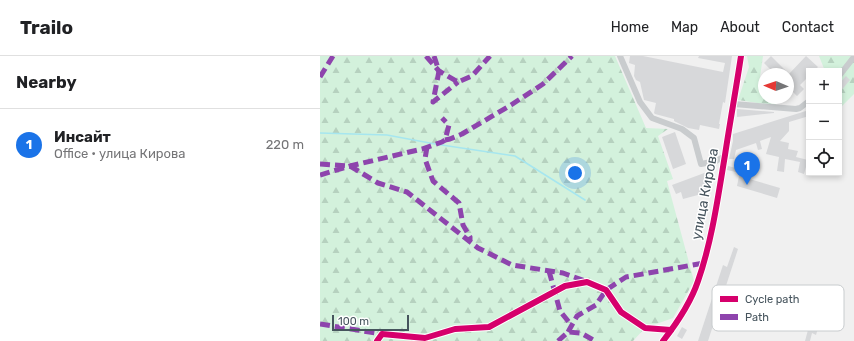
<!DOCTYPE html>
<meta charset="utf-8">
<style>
:root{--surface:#fff;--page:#f6f6f6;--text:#202124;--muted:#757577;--line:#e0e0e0;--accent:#1a73e8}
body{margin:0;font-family:Rubik,sans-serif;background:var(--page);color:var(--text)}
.controls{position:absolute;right:12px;top:12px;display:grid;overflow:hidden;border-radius:0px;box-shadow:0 2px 6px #0003}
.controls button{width:36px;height:36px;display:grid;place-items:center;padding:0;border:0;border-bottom:1px solid var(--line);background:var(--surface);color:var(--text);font:20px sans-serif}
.compass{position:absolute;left:438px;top:12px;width:36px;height:36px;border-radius:50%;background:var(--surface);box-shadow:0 2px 6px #0003;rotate:272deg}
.scale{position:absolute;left:12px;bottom:10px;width:77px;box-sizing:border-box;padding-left:4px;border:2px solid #46545d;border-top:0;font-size:11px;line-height:14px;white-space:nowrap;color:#46545d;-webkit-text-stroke:3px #fff;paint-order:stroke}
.you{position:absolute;left:255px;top:117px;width:14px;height:14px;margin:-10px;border:3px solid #fff;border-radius:50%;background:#1a73e8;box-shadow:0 0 0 6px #1a73e833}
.badge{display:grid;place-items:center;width:26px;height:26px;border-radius:50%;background:var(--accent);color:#fff;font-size:13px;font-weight:700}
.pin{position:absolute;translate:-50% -33px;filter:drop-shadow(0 1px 2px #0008)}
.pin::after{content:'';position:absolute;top:21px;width:14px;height:12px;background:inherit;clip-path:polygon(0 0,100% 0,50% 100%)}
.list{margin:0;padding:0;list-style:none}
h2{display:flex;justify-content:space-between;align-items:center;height:52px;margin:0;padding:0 16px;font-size:17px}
h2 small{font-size:13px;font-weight:400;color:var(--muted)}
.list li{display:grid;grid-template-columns:26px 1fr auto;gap:12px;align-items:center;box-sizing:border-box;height:72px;padding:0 16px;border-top:1px solid var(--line)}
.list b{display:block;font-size:15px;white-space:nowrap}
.list p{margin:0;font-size:13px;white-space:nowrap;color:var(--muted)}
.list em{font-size:13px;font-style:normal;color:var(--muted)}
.icon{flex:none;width:22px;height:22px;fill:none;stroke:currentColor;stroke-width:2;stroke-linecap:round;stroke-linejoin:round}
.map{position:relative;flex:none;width:534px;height:285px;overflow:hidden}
header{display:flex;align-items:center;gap:24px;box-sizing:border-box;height:56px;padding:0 20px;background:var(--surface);border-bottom:1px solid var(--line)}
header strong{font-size:19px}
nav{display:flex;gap:22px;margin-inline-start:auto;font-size:14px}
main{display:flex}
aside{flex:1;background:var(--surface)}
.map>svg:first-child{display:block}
.forest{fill:url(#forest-firs)}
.garden{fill:#d3f1dc}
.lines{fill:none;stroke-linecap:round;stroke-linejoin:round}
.stream{stroke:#a6e6ef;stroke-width:1.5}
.building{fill:#d7d8da}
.minor{stroke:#c9ccce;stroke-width:6}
.quiet{stroke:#8e44ad;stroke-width:5;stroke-dasharray:10 5;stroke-linecap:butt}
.cycleway-casing{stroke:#fff;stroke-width:8}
.cycleway{stroke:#d6006c;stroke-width:6}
.labels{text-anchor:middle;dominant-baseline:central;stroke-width:3;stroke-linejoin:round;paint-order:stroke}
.street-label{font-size:14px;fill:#46545d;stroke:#fff}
.key{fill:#fff;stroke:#c8ccce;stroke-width:1}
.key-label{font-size:11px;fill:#46545d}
</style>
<header>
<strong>Trailo</strong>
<nav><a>Home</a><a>Map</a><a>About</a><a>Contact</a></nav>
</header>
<main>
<aside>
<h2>Nearby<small></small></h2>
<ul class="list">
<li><span class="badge">1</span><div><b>Инсайт</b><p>Office · улица Кирова</p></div><em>220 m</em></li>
</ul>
</aside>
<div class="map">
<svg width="534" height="285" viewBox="0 0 534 285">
<defs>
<pattern id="forest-firs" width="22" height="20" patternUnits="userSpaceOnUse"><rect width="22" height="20" fill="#d3f1dc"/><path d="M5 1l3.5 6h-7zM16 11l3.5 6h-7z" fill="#b6d1bf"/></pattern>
</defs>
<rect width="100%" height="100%" fill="#f0f0f0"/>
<g class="forest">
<polygon points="13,0 295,0 326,72 348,73 338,80 353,123 347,125 374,225 353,262 325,272 313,285 0,285 0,21"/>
<polygon points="427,0 443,0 439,28 444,34 444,42 450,42 457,50 418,44 429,11"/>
<polygon points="499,0 534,0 534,38 520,52 519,15 505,15"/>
</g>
<polygon class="garden" points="0,0 13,0 0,21"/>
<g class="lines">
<polyline class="stream" points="0,77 67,79 115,88 195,100 265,144"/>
</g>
<g class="building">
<polygon points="310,0 323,0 403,16 405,7 378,2 379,0 412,0 405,47 403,46 399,68 400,68 399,73 380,69 379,74 368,72 354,65 354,63 335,58 334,57 336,47 324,44 320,26 316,24 314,20 315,9 309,7"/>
<polygon points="451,0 469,18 486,0 498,11 494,15 489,15 489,20 480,29 484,33 477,40 468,31 468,18 455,18 444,7"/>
<polygon points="526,20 530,24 519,37 519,28"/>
<polygon points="417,53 454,56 454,57 417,61"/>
<polygon points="489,54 489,60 469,66 469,75 460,85 469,87 468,93 478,95 476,101 488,104 484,118 478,116 480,106 465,103 464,116 457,115 459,101 446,98 451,81 440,85 442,93 438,94 436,87 416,94 414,103 409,103 413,85 413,78"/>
<polygon points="355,76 366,108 353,113 342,81"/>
<polygon points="408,110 416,112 416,116 407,114"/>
<polygon points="387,116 391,125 387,126 389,136 363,143 361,136 356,138 352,129"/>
<polygon points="419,120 460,132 457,142 417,130"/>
<polygon points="414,191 418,193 388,285 378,285 403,209 407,211"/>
<polygon points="495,248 500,250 499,254 503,255 502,259 506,260 505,265 507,265 506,271 499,269 496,279 492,277 490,285 485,285"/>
<polygon points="362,271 367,274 362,283 357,280"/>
</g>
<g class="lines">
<g class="minor">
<polyline points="300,0 320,46 332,62 362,73 374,82 381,108 396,105 405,100"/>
<polyline points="519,20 534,1"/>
<polyline points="414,48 476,53 480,52 489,45"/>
<polyline points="57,285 62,278 105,282 135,273 169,271 245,230 267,226 286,234 301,256 325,272 351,274"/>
<path d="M343 285C357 267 371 246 378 225 392 185 398 141 405 99 410 66 416 33 421 0"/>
</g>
<g class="quiet">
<polyline points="106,0 119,15 138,26 152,20 170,0"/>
<polyline points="114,0 119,15 113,46 138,26"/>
<polyline points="0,21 13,0"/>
<polyline points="125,84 130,83 142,78 191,49 223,28 252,0"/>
<polyline points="107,91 105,103 113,125 139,147 143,169 150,181 150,185"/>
<polyline points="0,108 30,110 58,127 87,136 158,192 192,209 243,217 265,225"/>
<polyline points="0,119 30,110 102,93 122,86 125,84 129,69 122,62"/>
<polyline points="229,215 240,255 252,270"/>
<polyline points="0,268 62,278"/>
<polyline points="248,276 257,260 276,249 286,234 306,221 384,207"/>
<polyline points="238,285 248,276 261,277 275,285"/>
</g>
<defs>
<g id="cycleway">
<polyline points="57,285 62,278 105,282 135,273 169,271 245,230 267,226 286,234 301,256 325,272 351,274"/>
<path d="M343 285C357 267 371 246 378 225 392 185 398 141 405 99 410 66 416 33 421 0"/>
</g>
</defs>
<use href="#cycleway" class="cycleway-casing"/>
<use href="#cycleway" class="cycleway"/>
</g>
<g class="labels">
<g class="street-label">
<text transform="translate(385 138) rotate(-79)">улица Кирова</text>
</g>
</g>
<rect x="392" y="229" width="132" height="46" rx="6" class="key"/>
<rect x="400" y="240" width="18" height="6" fill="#d6006c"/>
<rect x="400" y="258" width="18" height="6" fill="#8e44ad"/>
<g class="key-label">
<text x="425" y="247">Cycle path</text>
<text x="425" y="265">Path</text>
</g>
</svg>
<div class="controls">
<button>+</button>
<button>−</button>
<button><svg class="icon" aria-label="locate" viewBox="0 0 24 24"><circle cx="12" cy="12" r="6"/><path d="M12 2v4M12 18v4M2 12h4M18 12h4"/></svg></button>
</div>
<svg class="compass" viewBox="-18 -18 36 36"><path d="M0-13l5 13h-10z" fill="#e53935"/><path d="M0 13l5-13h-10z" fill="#757577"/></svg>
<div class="scale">100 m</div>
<div class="you"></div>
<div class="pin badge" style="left:427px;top:129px">1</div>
</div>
</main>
